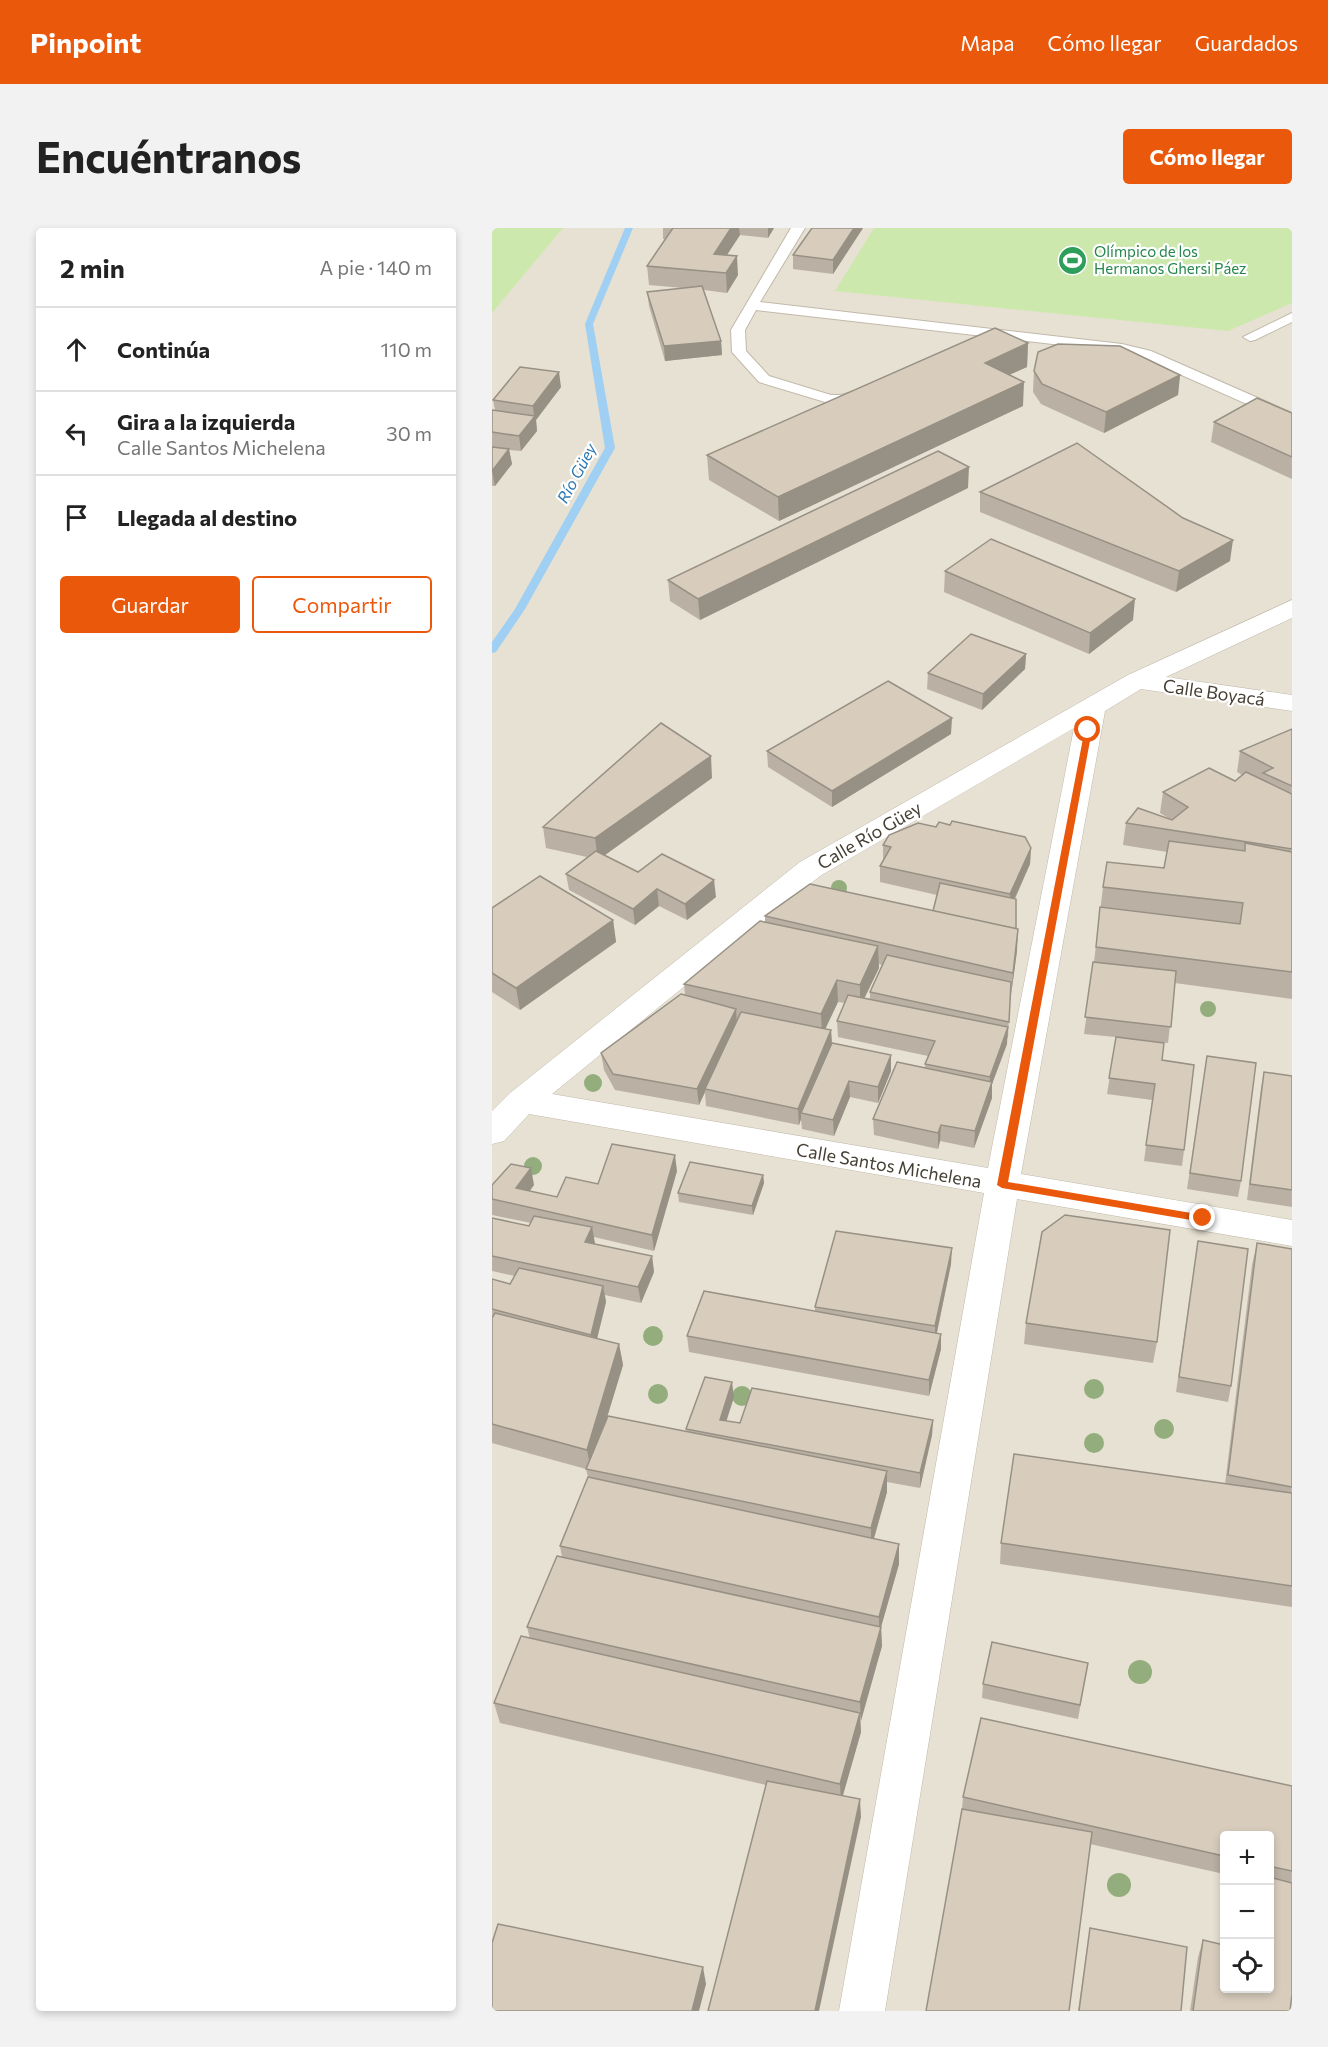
<!DOCTYPE html>
<html lang="es">
<meta charset="utf-8">
<style>
:root{--surface:#fff;--page:#f2f2f2;--text:#222;--muted:#767676;--line:#e0e0e0;--accent:#ea580c}
body{margin:0;font-family:Commissioner,sans-serif;background:var(--page);color:var(--text)}
.controls{position:absolute;right:18px;bottom:18px;display:grid;overflow:hidden;border-radius:6px;box-shadow:0 3px 9px #0003}
.controls button{width:54px;height:54px;display:grid;place-items:center;padding:0;border:0;border-bottom:2px solid var(--line);background:var(--surface);color:var(--text);font:30px sans-serif}
.stop{position:absolute;width:18px;height:18px;margin:-14px;border:4px solid #ea580c;border-radius:50%;background:#fff}
.stop.end{background:#ea580c;border-color:#fff;box-shadow:0 2px 6px #0008}
.list{margin:0;padding:0;list-style:none}
h2{display:flex;justify-content:space-between;align-items:center;height:78px;margin:0;padding:0 24px;font-size:26px}
h2 small{font-size:20px;font-weight:400;color:var(--muted)}
.list li{display:grid;grid-template-columns:39px 1fr auto;gap:18px;align-items:center;box-sizing:border-box;height:84px;padding:0 24px;border-top:2px solid var(--line)}
.list b{display:block;font-size:22px;white-space:nowrap}
.list p{margin:0;font-size:20px;white-space:nowrap;color:var(--muted)}
.list em{font-size:20px;font-style:normal;color:var(--muted)}
.actions{display:flex;gap:12px;padding:18px 24px}
.actions a{flex:1;padding:14px 0;border:2px solid var(--accent);border-radius:6px;text-align:center;font-size:21px;color:var(--accent)}
.actions .main{background:var(--accent);color:#fff}
.icon{flex:none;width:33px;height:33px;fill:none;stroke:currentColor;stroke-width:2;stroke-linecap:round;stroke-linejoin:round}
.map{position:relative;flex:none;width:800px;height:1783px;overflow:hidden;border-radius:6px}
header{display:flex;align-items:center;gap:36px;box-sizing:border-box;height:84px;padding:0 30px;background:var(--accent);color:#fff}
header strong{font-size:28px}
nav{display:flex;gap:33px;margin-inline-start:auto;font-size:21px}
.intro{display:flex;align-items:center;justify-content:space-between;box-sizing:border-box;height:144px;padding:0 36px}
h1{margin:0;font-size:42px}
.button{padding:15px 27px;border-radius:6px;background:var(--accent);color:#fff;font-size:21px;font-weight:700}
main{display:flex;gap:36px;padding:0 36px}
aside{flex:1;background:var(--surface);border-radius:6px;box-shadow:0 3px 9px #0003}
.map>svg:first-child{display:block}
.residential{fill:#e7e1d3;fill-rule:evenodd}
.green{fill:#cde8ac}
.lines{fill:none;stroke-linecap:round;stroke-linejoin:round}
.stream{fill:#9fcff2;fill-rule:evenodd}
.lane-casing{stroke:#c1b9aa;stroke-width:2}
.street-casing{stroke:#c1b9aa;stroke-width:1}
.lane{fill:#fff;fill-rule:evenodd}
.street{fill:#fff;fill-rule:evenodd}
.tree{fill:#93ae7c}
.wall{fill:#bab0a3;fill-rule:evenodd}
.shaded-wall{fill:#979084}
.building{fill:#d8cdbd;stroke:#979084;stroke-width:1.5}
.route{fill:#ea580c}
.labels{text-anchor:middle;dominant-baseline:central;stroke-width:4.5;stroke-linejoin:round;paint-order:stroke}
.far-leisure-label{font-size:15px;fill:#27864d;stroke:#fff;text-anchor:start}
.far-water-label{font-size:16px;font-style:italic;fill:#2b78b3;stroke:#fff}
.street-label{font-size:18px;fill:#453f34;stroke:#fff}
</style>
<header>
<strong>Pinpoint</strong>
<nav><a>Mapa</a><a>Cómo llegar</a><a>Guardados</a></nav>
</header>
<div class="intro"><h1>Encuéntranos</h1><a class="button">Cómo llegar</a></div>
<main>
<aside>
<h2>2 min<small>A pie · 140 m</small></h2>
<ul class="list">
<li><svg class="icon" aria-label="ahead" viewBox="0 0 24 24"><path d="M12 20V5M6 11l6-6 6 6"/></svg><div><b>Continúa</b></div><em>110 m</em></li>
<li><svg class="icon" aria-label="left" viewBox="0 0 24 24"><path d="M17 20v-9H6M10 6l-5 5 5 5"/></svg><div><b>Gira a la izquierda</b><p>Calle Santos Michelena</p></div><em>30 m</em></li>
<li><svg class="icon" aria-label="arrive" viewBox="0 0 24 24"><path d="M6 21V4h12l-3 4 3 4H6"/></svg><div><b>Llegada al destino</b></div></li>
</ul>
<div class="actions"><a class="main">Guardar</a><a>Compartir</a></div>
</aside>
<div class="map">
<svg width="800" height="1783" viewBox="0 0 800 1783">
<rect width="100%" height="100%" fill="#f3efe5"/>
<path class="residential" d="M0 0H800V1783H0ZM732 1608H778V1760H732Z"/>
<g class="green">
<polygon points="0,0 71,0 0,85"/>
<polygon points="382,0 800,0 800,75 736,103 343,63"/>
</g>
<g class="lines">
<polygon class="stream" points="133,0 141,0 101,96 123,220 33,381 4,424 0,425 0,414 23,381 113,220 93,96"/>
<defs>
<g id="lane">
<polygon points="299,0 313,0 268,74 630,116 659,123 800,185 800,196 649,129 630,124 264,82 253,102 254,123 277,148 339,167 349,167 371,161 378,165 376,168 350,176 333,174 267,154 240,124 239,102"/>
<polygon points="800,85 800,94 763,112 758,113 751,109"/>
</g>
<path id="street" d="M800 372V390L674 449 800 467V483L649 461 613 483 529 946 800 992V1018L525 971 393 1783H347L492 965 37 886 12 913 0 916V883L18 865 308 634 636 447ZM582 500 496 940 60 866 328 648Z"/>
</defs>
<use href="#lane" class="lane-casing"/>
<use href="#street" class="street-casing"/>
<use href="#lane" class="lane"/>
<use href="#street" class="street"/>
</g>
<g class="tree">
<circle cx="347" cy="660" r="8"/>
<circle cx="716" cy="781" r="8"/>
<circle cx="101" cy="855" r="9"/>
<circle cx="41" cy="938" r="9"/>
<circle cx="161" cy="1108" r="10"/>
<circle cx="602" cy="1161" r="10"/>
<circle cx="166" cy="1166" r="10"/>
<circle cx="250" cy="1168" r="10"/>
<circle cx="672" cy="1201" r="10"/>
<circle cx="602" cy="1215" r="10"/>
<circle cx="648" cy="1444" r="12"/>
<circle cx="627" cy="1657" r="12"/>
</g>
<g class="wall">
<polygon points="171,0 282,0 276,10 248,7 235,27 246,47 235,65 212,62 229,113 230,127 173,133 157,78 155,64 191,60 157,57 155,38 173,11 171,11"/>
<polygon points="371,0 341,46 301,41 301,27"/>
<polygon points="536,115 535,139 517,147 531,178 287,293 217,252 215,227"/>
<polygon points="542,143 688,147 686,167 612,205 549,176 541,164"/>
<polygon points="69,159 44,192 45,203 29,223 17,222 20,236 3,258 0,258 0,182 3,182 1,172"/>
<polygon points="800,185 800,251 719,214 722,194"/>
<polygon points="476,260 208,392 178,373 176,352"/>
<polygon points="488,264 691,290 738,333 684,364 488,284"/>
<polygon points="453,343 641,392 597,426 452,364"/>
<polygon points="534,426 533,441 490,482 435,461 436,445"/>
<polygon points="800,501 800,771 683,755 676,815 643,811 670,832 692,922 690,938 652,933 660,872 615,866 624,809 592,806 602,734 611,659 672,640 675,624 631,617 634,595 676,590 668,585 671,564 743,553 750,547 745,544 748,523"/>
<polygon points="459,506 340,579 276,539 275,523"/>
<polygon points="220,550 113,627 146,644 224,669 195,692 167,678 143,697 77,662 74,646 95,629 54,620 51,599"/>
<path d="M391 617 539 620 538 636 523 671 525 723 519 767H518L516 810H515V816L500 856V870L482 920 448 913 446 921 382 907 381 891 433 840V836L436 828 346 809 345 793 353 775 346 774 333 801 339 802 340 815 399 843 386 875 358 869 342 908 310 901 309 891 307 897 214 878 213 864 207 877 123 862 112 842 109 825 193 767 192 756 273 694V688L441 683 445 667 388 654V638L391 632ZM387 736 390 737 378 764V772L372 771 387 740Z"/>
<polygon points="0,680 121,692 124,714 28,782 0,764"/>
<polygon points="715,828 749,953 746,969 695,961"/>
<polygon points="772,844 800,848 800,979 755,972 769,860"/>
<polygon points="185,943 162,1023 102,1009 102,1016 160,1028 162,1044 149,1075 113,1067 114,1074 105,1111 127,1116 131,1137 115,1189 195,1204 194,1201 242,1169 234,1193 248,1195 441,1192 440,1207 428,1260 395,1254 395,1264 382,1311 407,1316 407,1336 389,1399 390,1418 368,1493 369,1504 351,1567 369,1589 274,1557 8,1495 2,1475 38,1411 35,1399 70,1329 68,1318 96,1249 94,1241 0,1215 0,1051 18,1056 23,1048 0,1043 0,990 37,998 39,995 0,987 0,957 42,957 37,963 65,969 106,956"/>
<polygon points="271,947 272,955 261,987 187,974 186,965"/>
<polygon points="706,1013 739,1158 736,1174 684,1164"/>
<polygon points="765,1015 800,1021 800,1379 508,1336 509,1315 733,1256 760,1037"/>
<polygon points="459,1036 445,1105 449,1121 437,1168 197,1124 195,1108 323,1083 323,1079"/>
<polygon points="534,1095 665,1114 661,1135 532,1116"/>
<polygon points="596,1435 586,1491 490,1470 491,1456"/>
<polygon points="800,1558 800,1766 798,1783 698,1783 706,1729 711,1712 777,1761 777,1608 732,1608 732,1646 598,1616 470,1581 471,1569"/>
<polygon points="598,1700 689,1783 586,1783"/>
</g>
<g class="shaded-wall">
<polygon points="239,0 247,0 248,7 223,45 222,26"/>
<polygon points="276,0 282,0 276,10"/>
<polygon points="362,0 371,0 341,46 341,32"/>
<polygon points="245,28 246,47 235,65 234,45"/>
<polygon points="229,113 230,127 173,133 172,118"/>
<polygon points="536,115 535,139 492,158 493,135"/>
<polygon points="67,144 69,159 44,192 45,203 29,223 27,208 42,188 41,178"/>
<polygon points="688,147 686,167 612,205 614,184"/>
<polygon points="532,154 531,178 287,293 286,269"/>
<polygon points="17,221 20,236 3,258 0,243"/>
<polygon points="477,239 476,260 208,392 206,371"/>
<polygon points="741,312 738,333 684,364 687,343"/>
<polygon points="643,371 641,392 597,426 598,405"/>
<polygon points="534,426 533,441 490,482 491,466"/>
<polygon points="460,490 459,506 340,579 340,563"/>
<polygon points="219,528 220,550 106,632 103,610"/>
<polygon points="539,620 538,636 517,683 518,666"/>
<polygon points="222,652 224,669 195,692 193,676"/>
<polygon points="165,661 167,678 143,697 141,681"/>
<polygon points="121,692 124,714 28,782 24,760"/>
<polygon points="526,701 525,723 519,767 521,745"/>
<polygon points="386,718 387,740 368,779 368,757"/>
<polygon points="345,752 346,774 330,808 329,786"/>
<polygon points="244,781 245,797 213,861 213,864 207,877 205,861"/>
<polygon points="516,799 515,816 500,856 500,870 482,920 483,903 497,863 498,849"/>
<polygon points="339,802 340,818 309,885 309,891 307,897 306,881"/>
<polygon points="399,827 399,843 386,875 386,859"/>
<polygon points="357,853 358,869 342,908 341,892"/>
<polygon points="449,897 448,913 446,921 446,905"/>
<polygon points="183,927 185,943 162,1023 160,1007"/>
<polygon points="39,940 42,957 28,976 24,960"/>
<polygon points="271,947 272,955 261,987 260,978"/>
<polygon points="100,999 103,1015 96,1030 93,1014"/>
<polygon points="460,1020 459,1036 443,1113 443,1098"/>
<polygon points="160,1028 162,1044 149,1075 146,1059"/>
<polygon points="111,1058 114,1074 102,1123 99,1107"/>
<polygon points="449,1106 449,1121 437,1168 437,1152"/>
<polygon points="127,1116 131,1137 99,1242 95,1222"/>
<polygon points="240,1154 242,1169 230,1207 228,1192"/>
<polygon points="441,1192 440,1207 428,1260 428,1245"/>
<polygon points="395,1243 395,1264 379,1320 379,1300"/>
<polygon points="407,1316 407,1336 389,1399 390,1418 369,1493 368,1474 387,1408 387,1389"/>
<polygon points="368,1485 369,1504 349,1574 348,1556"/>
<polygon points="368,1571 369,1589 327,1783 323,1783"/>
<polygon points="211,1739 214,1756 207,1783 200,1783"/>
</g>
<g class="building">
<polygon points="181,0 239,0 222,26 245,28 234,45 155,38"/>
<polygon points="320,0 362,0 341,32 301,27"/>
<polygon points="210,58 229,113 172,118 155,64"/>
<polygon points="503,100 536,115 493,135 532,154 286,269 215,227"/>
<polygon points="566,116 628,118 688,147 614,184 550,156 542,143 546,124"/>
<polygon points="28,139 67,144 41,178 1,172"/>
<polygon points="765,170 800,185 800,229 722,194"/>
<polygon points="0,182 43,188 27,208 0,204"/>
<polygon points="585,215 691,290 741,312 687,343 488,264"/>
<polygon points="0,219 17,221 0,243"/>
<polygon points="446,223 477,239 206,371 176,352"/>
<polygon points="499,311 643,371 598,405 453,343"/>
<polygon points="479,406 534,426 491,466 436,445"/>
<polygon points="396,453 460,490 340,563 275,523"/>
<polygon points="169,495 219,528 103,610 51,599"/>
<polygon points="800,501 800,558 771,545 781,540 748,523"/>
<polygon points="717,540 743,553 754,544 800,566 800,621 634,595 646,580 680,592 696,579 671,564"/>
<polygon points="460,593 533,609 539,620 518,666 388,638 399,619 391,617 397,607 426,595 444,599 447,594 458,597"/>
<polygon points="677,613 753,623 753,615 800,624 800,744 604,719 608,679 748,696 751,675 611,659 615,634 672,640"/>
<polygon points="104,623 146,644 170,626 222,652 193,676 165,661 141,681 74,646"/>
<polygon points="48,648 121,692 24,760 0,745 0,680"/>
<polygon points="448,655 524,671 524,701 441,683"/>
<polygon points="318,656 526,701 521,745 273,688"/>
<polygon points="268,693 386,718 368,757 345,752 329,786 192,756"/>
<polygon points="395,727 519,754 517,794 378,764"/>
<polygon points="601,734 684,743 679,799 593,789"/>
<polygon points="189,766 244,781 205,861 121,846 109,825"/>
<polygon points="356,767 516,799 498,849 433,836 443,813 345,793"/>
<polygon points="249,784 339,802 306,881 213,861"/>
<polygon points="624,809 672,815 670,832 702,837 692,922 654,917 663,856 617,850"/>
<polygon points="340,815 399,827 386,859 357,853 341,892 309,885"/>
<polygon points="715,828 764,835 749,953 698,945"/>
<polygon points="405,834 500,854 483,903 449,897 446,905 381,891"/>
<polygon points="772,844 800,848 800,962 758,956"/>
<polygon points="120,916 183,927 160,1007 0,971 0,957 19,936 39,940 24,960 65,969 74,949 106,956"/>
<polygon points="198,934 271,947 260,978 186,965"/>
<polygon points="573,987 678,1002 665,1114 534,1095 550,1004"/>
<polygon points="42,988 100,999 93,1014 160,1028 146,1059 0,1028 0,990 37,998"/>
<polygon points="344,1003 460,1020 443,1098 323,1079"/>
<polygon points="706,1013 756,1021 739,1158 687,1149"/>
<polygon points="765,1015 800,1021 800,1259 736,1247"/>
<polygon points="27,1040 111,1058 99,1107 0,1081 0,1051 18,1056"/>
<polygon points="212,1063 449,1106 437,1152 195,1108"/>
<polygon points="3,1085 127,1116 95,1222 0,1196 0,1090"/>
<polygon points="213,1149 240,1154 228,1192 248,1195 260,1160 441,1192 428,1245 194,1201"/>
<polygon points="116,1188 395,1243 379,1300 94,1241"/>
<polygon points="522,1226 800,1265 800,1358 509,1315"/>
<polygon points="96,1249 407,1316 387,1389 68,1318"/>
<polygon points="65,1328 389,1399 368,1474 35,1399"/>
<polygon points="29,1408 368,1485 348,1556 2,1475"/>
<polygon points="500,1414 596,1435 588,1477 491,1456"/>
<polygon points="489,1490 800,1558 800,1643 777,1638 777,1608 732,1608 732,1628 471,1569"/>
<polygon points="275,1553 368,1571 323,1783 216,1783"/>
<polygon points="470,1581 600,1604 577,1783 434,1783"/>
<polygon points="777,1649 800,1655 800,1766 798,1783 701,1783 711,1712 732,1717 732,1761 777,1761"/>
<polygon points="6,1696 211,1739 200,1783 0,1783 0,1715"/>
<polygon points="598,1700 695,1719 689,1783 587,1783"/>
</g>
<polygon class="route" points="593,500 600,502 516,954 711,987 716,990 711,994 510,960 505,957"/>
<defs>
<symbol id="stadium-disc" viewBox="-11 -11 22 22"><circle r="9.5" fill="#2e9e5b" stroke="#fff"/><path d="M0-5a6.5 5 0 1 0 0 10a6.5 5 0 1 0 0-10ZM-3.5-1.8h7v3.6h-7Z" fill="#fff"/></symbol>
</defs>
<g fill-rule="evenodd">
<use href="#stadium-disc" x="564" y="16" width="33" height="33"/>
</g>
<g class="labels">
<g class="far-leisure-label">
<text x="602" y="23">Olímpico de los<tspan x="602" dy="17">Hermanos Ghersi Páez</tspan></text>
</g>
<g class="far-water-label">
<text transform="translate(84 245) rotate(-62)">Río Güey</text>
</g>
<g class="street-label">
<text transform="translate(722 464) rotate(8)">Calle Boyacá</text>
<text transform="translate(377 607) rotate(-30)">Calle Río Güey</text>
<text transform="translate(397 937) rotate(10)">Calle Santos Michelena</text>
</g>
</g>
</svg>
<div class="controls">
<button>+</button>
<button>−</button>
<button><svg class="icon" aria-label="locate" viewBox="0 0 24 24"><circle cx="12" cy="12" r="6"/><path d="M12 2v4M12 18v4M2 12h4M18 12h4"/></svg></button>
</div>
<div class="stop" style="left:596px;top:502px"></div>
<div class="stop end" style="left:711px;top:990px"></div>
</div>
</main>
